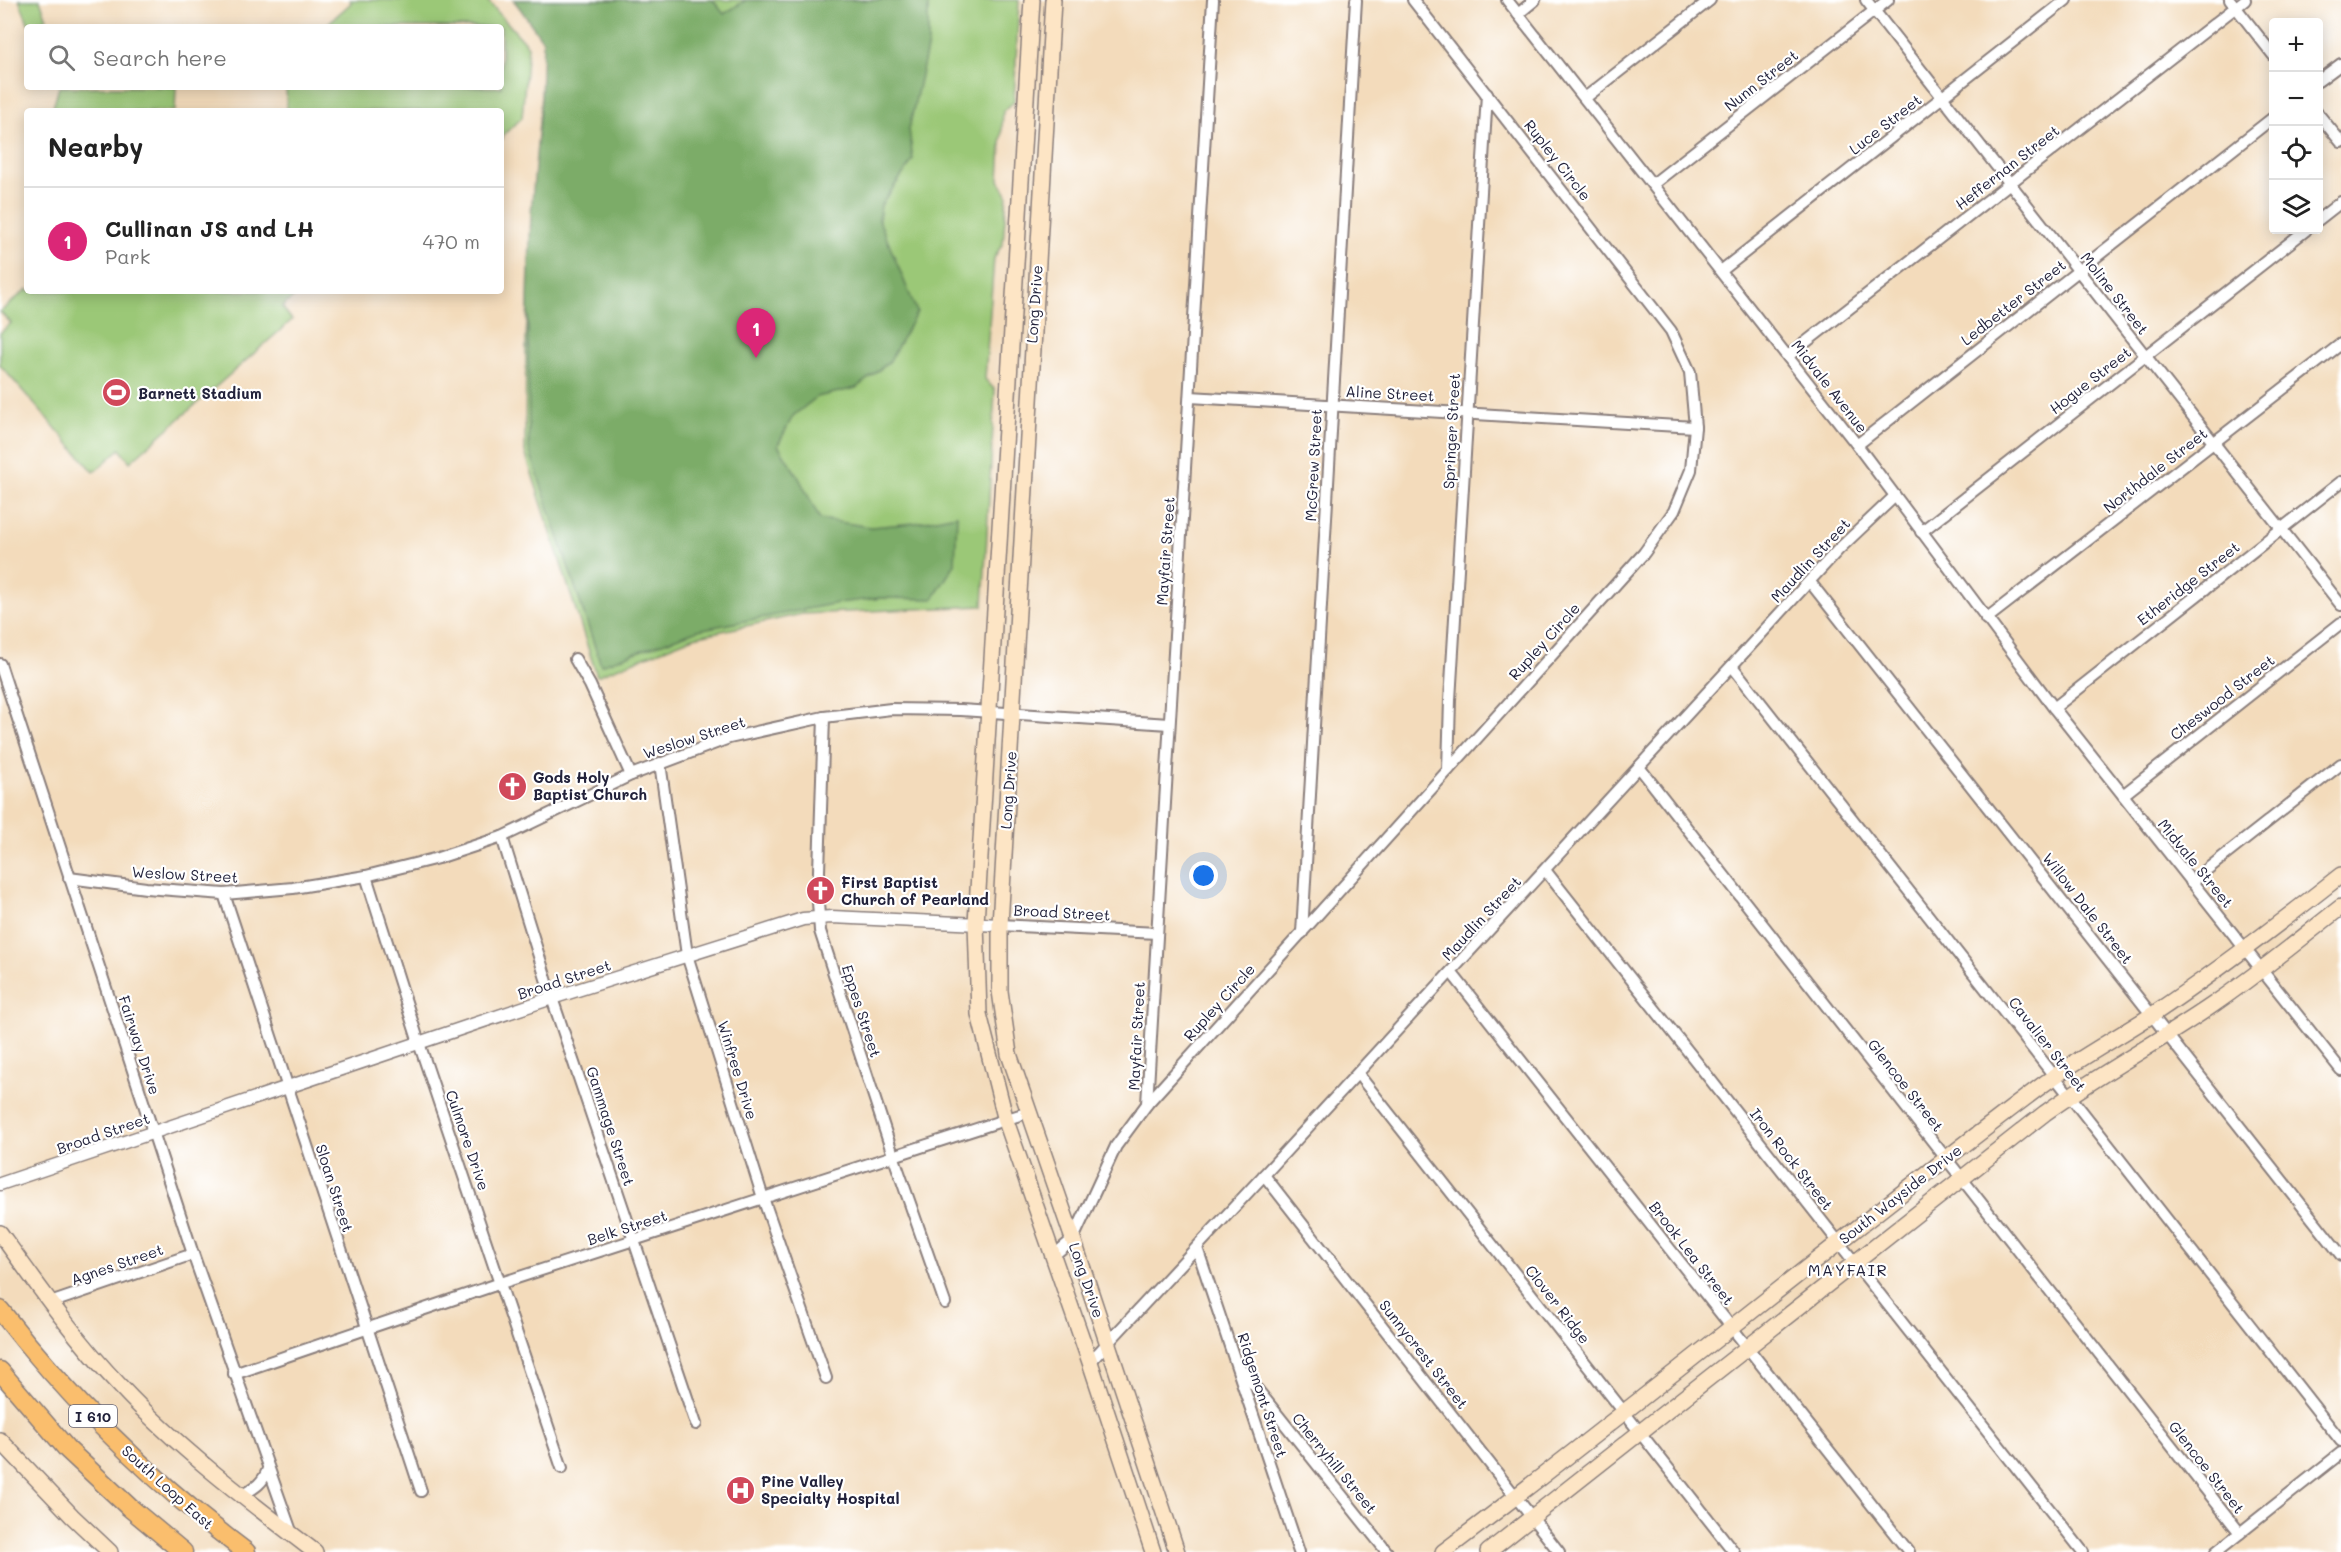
<!DOCTYPE html>
<meta charset="utf-8">
<style>
:root{--surface:#fff;--page:#f2f2f2;--text:#222;--muted:#767676;--line:#e0e0e0;--accent:#db2777}
body{margin:0;font-family:Mali,sans-serif;background:var(--page);color:var(--text)}
.controls{position:absolute;right:18px;top:18px;display:grid;overflow:hidden;border-radius:6px;box-shadow:0 3px 15px #0003}
.controls button{width:54px;height:54px;display:grid;place-items:center;padding:0;border:0;border-bottom:2px solid var(--line);background:var(--surface);color:var(--text);font:30px sans-serif}
.you{position:absolute;left:1204px;top:876px;width:21px;height:21px;margin:-15px;border:4px solid #fff;border-radius:50%;background:#1a73e8;box-shadow:0 0 0 9px #1a73e833}
.badge{display:grid;place-items:center;width:39px;height:39px;border-radius:50%;background:var(--accent);color:#fff;font-size:20px;font-weight:700}
.pin{position:absolute;translate:-50% -50px;filter:drop-shadow(0 2px 3px #0008)}
.pin::after{content:'';position:absolute;top:32px;width:21px;height:18px;background:inherit;clip-path:polygon(0 0,100% 0,50% 100%)}
.list{margin:0;padding:0;list-style:none}
h2{display:flex;justify-content:space-between;align-items:center;height:78px;margin:0;padding:0 24px;font-size:26px}
h2 small{font-size:20px;font-weight:400;color:var(--muted)}
.list li{display:grid;grid-template-columns:39px 1fr auto;gap:18px;align-items:center;box-sizing:border-box;height:108px;padding:0 24px;border-top:2px solid var(--line)}
.list b{display:block;font-size:22px;white-space:nowrap}
.list p{margin:0;font-size:20px;white-space:nowrap;color:var(--muted)}
.list em{font-size:20px;font-style:normal;color:var(--muted)}
.icon{flex:none;width:33px;height:33px;fill:none;stroke:currentColor;stroke-width:2;stroke-linecap:round;stroke-linejoin:round}
.map{position:relative;flex:none;width:2341px;height:1552px;overflow:hidden}
.search{position:absolute;background:var(--surface);box-shadow:0 3px 15px #0003;left:24px;top:24px;width:480px;height:66px;display:flex;align-items:center;gap:15px;box-sizing:border-box;padding:0 21px;border-radius:6px;color:var(--muted);font-size:22px}
.panel{position:absolute;background:var(--surface);box-shadow:0 3px 15px #0003;left:24px;top:108px;width:480px;height:186px;border-radius:6px}
.map>svg:first-child{display:block}
.green{fill:#9bc877;stroke:#5e7559;stroke-width:1.5}
.forest{fill:#7cac68;stroke:#4f6752;stroke-width:1.5}
.lines{fill:none;stroke-linecap:round;stroke-linejoin:round}
.minor-casing{stroke:#8a7e7b;stroke-width:14}
.tertiary-casing{stroke:#8a7e7b;stroke-width:15}
.secondary-casing{stroke:#8a7e7b;stroke-width:18}
.motorway-casing{stroke:#8a7e7b;stroke-width:21}
.minor{stroke:#fff;stroke-width:10}
.tertiary{stroke:#fff;stroke-width:12}
.secondary{stroke:#fde5c5;stroke-width:15}
.motorway{stroke:#fabe6d;stroke-width:18}
.labels{text-anchor:middle;dominant-baseline:central;stroke-width:4.5;stroke-linejoin:round;paint-order:stroke}
.shield{fill:#fff;stroke:#646476;stroke-width:1.5}
.shield-label{font-size:14px;font-weight:bold;fill:#22223b}
.street-label{font-size:15px;fill:#22223b;stroke:#fff}
.poi-label{font-size:15px;font-weight:bold;fill:#22223b;stroke:#fff;text-anchor:start}
.neighbourhood-label{font-size:16px;letter-spacing:1.5px;fill:#22223b;stroke:#fff}
</style>
<div class="map">
<svg width="2341" height="1552" viewBox="0 0 2341 1552">
<rect width="100%" height="100%" fill="#fff"/>
<filter id="ink" filterUnits="userSpaceOnUse"><feTurbulence type="fractalNoise" baseFrequency=".0167" numOctaves="2"/><feDisplacementMap in="SourceGraphic" scale="12" xChannelSelector="R" yChannelSelector="G"/><feConvolveMatrix kernelMatrix="1 2 1 2 8 2 1 2 1" color-interpolation-filters="sRGB"/></filter>
<filter id="wash" filterUnits="userSpaceOnUse"><feTurbulence type="fractalNoise" baseFrequency=".008" numOctaves="4" result="noise"/><feDisplacementMap in="SourceGraphic" scale="24" xChannelSelector="R" yChannelSelector="G"/><feGaussianBlur stdDeviation="1.35" result="paint"/><feColorMatrix in="noise" values="0 0 0 0 0 0 0 0 0 0 0 0 0 0 0 0 0 1.4 0 .05"/><feComposite in="paint" operator="in"/></filter>
<g filter="url(#wash)">
<rect width="100%" height="100%" fill="#f3dbbb"/>
<g class="green">
<polygon points="19,0 40,0 47,19 29,25"/>
<polygon points="350,0 487,0 528,46 522,118 502,136 503,138 501,140 501,111 287,111 286,87 501,87 501,27 324,27 351,3"/>
<polygon points="513,0 1019,0 1014,102 1003,111 999,180 1007,194 1003,243 994,258 985,379 995,390 983,606 802,614 694,637 597,676 525,452 526,337 545,36"/>
<polygon points="59,87 176,87 175,111 52,111"/>
<polygon points="27,289 27,291 301,291 282,307 292,320 130,462 120,449 94,472 0,365 0,333 11,323 0,312"/>
</g>
<polygon class="forest" points="514,0 713,0 724,14 746,0 928,0 928,44 909,129 913,160 881,205 879,220 917,312 889,362 856,388 817,397 793,416 778,445 799,478 820,519 871,527 915,523 957,515 955,564 933,599 881,598 838,603 698,630 601,665 529,449 528,297 531,213 541,99 543,41"/>
</g>
<g filter="url(#ink)">
<g class="lines">
<defs>
<g id="minor">
<polyline points="1507,0 1857,445 2054,708 2341,1070"/>
<polyline points="1866,0 2341,605"/>
<polyline points="2230,0 2274,56"/>
<polyline points="1518,14 1535,0"/>
<polyline points="2318,81 2341,64"/>
<polyline points="1585,98 1710,0"/>
<polyline points="2318,114 2341,142"/>
<polyline points="1653,184 1888,0"/>
<polyline points="2318,220 2341,202"/>
<polyline points="1721,271 2066,0"/>
<polyline points="1788,356 2245,0"/>
<polyline points="1190,397 1695,427"/>
<polyline points="1857,445 2274,117"/>
<polyline points="1921,532 2306,230"/>
<polyline points="1810,582 2341,1255"/>
<polyline points="1986,619 2341,344"/>
<polyline points="575,659 590,685 631,775"/>
<polyline points="0,664 193,1254 292,1534"/>
<polyline points="1732,666 2341,1441"/>
<polyline points="2054,708 2341,482"/>
<polyline points="824,717 818,902 820,931 894,1158 945,1303"/>
<polyline points="660,763 687,955 763,1198 826,1378"/>
<polyline points="1639,767 2240,1533"/>
<polyline points="1448,770 1450,700 1487,94"/>
<polyline points="2123,795 2341,623"/>
<polyline points="502,837 552,998 696,1424"/>
<polyline points="1545,870 2083,1552"/>
<polyline points="366,876 419,1043 562,1468"/>
<polyline points="69,878 146,888 224,894 293,888 366,876 438,858 502,837 631,775 729,738 824,717 891,709 961,710 1169,724"/>
<polyline points="2191,882 2341,764"/>
<polyline points="224,894 421,1491"/>
<polyline points="1000,925 1157,933"/>
<polyline points="1302,933 1356,0"/>
<polyline points="1451,972 1909,1552"/>
<polyline points="1358,1074 1734,1552"/>
<polyline points="1147,1104 1213,0"/>
<polyline points="1264,1175 1559,1552"/>
<polyline points="1197,1248 1299,1552"/>
<polyline points="1053,1256 1073,1239 1116,1146 1147,1104 1644,553 1674,511 1691,470 1695,427 1690,372 1671,331 1413,0"/>
<polyline points="50,1303 193,1254"/>
<polyline points="1090,1362 1264,1175 1838,550 1895,496"/>
<polyline points="1241,1369 1387,1552"/>
<polyline points="234,1374 501,1283 1029,1112"/>
<path d="M242 1495C255 1488 263 1483 268 1469"/>
<polyline points="2216,1552 2341,1453"/>
</g>
<polyline id="tertiary" points="0,1184 552,998 803,919 832,917 1000,925"/>
<g id="secondary">
<polyline points="1032,0 976,923 979,1014 1006,1121 1090,1362 1153,1552"/>
<polyline points="1053,0 1000,925 1000,991 1009,1054 1073,1239 1177,1552"/>
<path d="M0 1233C38 1286 76 1340 121 1387 179 1449 248 1501 315 1552"/>
<polyline points="0,1440 72,1516 110,1552"/>
<path d="M1443 1552C1645 1400 1839 1238 2041 1086 2077 1059 2117 1038 2155 1013 2219 970 2280 923 2341 875"/>
<path d="M1488 1552 2045 1113C2099 1074 2159 1042 2214 1004 2258 974 2299 940 2341 907"/>
</g>
<g id="motorway">
<path d="M0 1310C71 1401 154 1483 246 1552"/>
<polyline points="0,1371 67,1449 129,1507 183,1552"/>
</g>
</defs>
<use href="#minor" class="minor-casing"/>
<use href="#tertiary" class="tertiary-casing"/>
<use href="#secondary" class="secondary-casing"/>
<use href="#motorway" class="motorway-casing"/>
<use href="#minor" class="minor"/>
<use href="#tertiary" class="tertiary"/>
<use href="#secondary" class="secondary"/>
<use href="#motorway" class="motorway"/>
</g>
</g>
<defs>
<symbol id="stadium-disc" viewBox="-11 -11 22 22"><circle r="9.5" fill="#d1495b" stroke="#fff"/><path d="M0-5a6.5 5 0 1 0 0 10a6.5 5 0 1 0 0-10ZM-3.5-1.8h7v3.6h-7Z" fill="#fff"/></symbol>
<symbol id="church-disc" viewBox="-11 -11 22 22"><circle r="9.5" fill="#d1495b" stroke="#fff"/><path d="M-1.2-6h2.4v3.5h3.3v2.4h-3.3V6h-2.4V-.1h-3.3v-2.4h3.3Z" fill="#fff"/></symbol>
<symbol id="hospital-disc" viewBox="-11 -11 22 22"><circle r="9.5" fill="#d1495b" stroke="#fff"/><path d="M-5-5h3v3.5h4V-5h3V5h-3V1.5h-4V5h-3Z" fill="#fff"/></symbol>
</defs>
<g fill-rule="evenodd">
<use href="#stadium-disc" x="100" y="376" width="33" height="33"/>
<use href="#church-disc" x="496" y="770" width="33" height="33"/>
<use href="#church-disc" x="804" y="874" width="33" height="33"/>
<use href="#hospital-disc" x="724" y="1474" width="33" height="33"/>
</g>
<g class="labels">
<rect class="shield" x="69" y="1405" width="48" height="22" rx="4.5"/>
<g class="shield-label">
<text x="93" y="1416">I 610</text>
</g>
<g class="street-label">
<text transform="translate(1761 80) rotate(-38)">Nunn Street</text>
<text transform="translate(1885 124) rotate(-38)">Luce Street</text>
<text transform="translate(1558 160) rotate(52)">Rupley Circle</text>
<text transform="translate(2007 167) rotate(-38)">Heffernan Street</text>
<text transform="translate(2115 293) rotate(52)">Moline Street</text>
<text transform="translate(2013 302) rotate(-38)">Ledbetter Street</text>
<text transform="translate(1034 304) rotate(-86)">Long Drive</text>
<text transform="translate(2090 380) rotate(-38)">Hogue Street</text>
<text transform="translate(1830 386) rotate(52)">Midvale Avenue</text>
<text transform="translate(1390 393) rotate(3)">Aline Street</text>
<text transform="translate(1451 431) rotate(-87)">Springer Street</text>
<text transform="translate(1313 465) rotate(-87)">McGrew Street</text>
<text transform="translate(2155 470) rotate(-38)">Northdale Street</text>
<text transform="translate(1165 551) rotate(-86)">Mayfair Street</text>
<text transform="translate(1810 560) rotate(-47)">Maudlin Street</text>
<text transform="translate(2188 583) rotate(-38)">Etheridge Street</text>
<text transform="translate(1544 641) rotate(-48)">Rupley Circle</text>
<text transform="translate(2222 697) rotate(-38)">Cheswood Street</text>
<text transform="translate(694 737) rotate(-18)">Weslow Street</text>
<text transform="translate(1008 790) rotate(-86)">Long Drive</text>
<text transform="translate(2196 863) rotate(51)">Midvale Street</text>
<text transform="translate(185 874) rotate(3)">Weslow Street</text>
<text transform="translate(2088 908) rotate(52)">Willow Dale Street</text>
<text transform="translate(1062 912) rotate(3)">Broad Street</text>
<text transform="translate(1481 918) rotate(-47)">Maudlin Street</text>
<text transform="translate(564 979) rotate(-18)">Broad Street</text>
<text transform="translate(1219 1002) rotate(-48)">Rupley Circle</text>
<text transform="translate(862 1011) rotate(72)">Eppes Street</text>
<text transform="translate(1136 1036) rotate(-87)">Mayfair Street</text>
<text transform="translate(2048 1044) rotate(52)">Cavalier Street</text>
<text transform="translate(140 1045) rotate(72)">Fairway Drive</text>
<text transform="translate(738 1070) rotate(73)">Winfree Drive</text>
<text transform="translate(1906 1085) rotate(52)">Glencoe Street</text>
<text transform="translate(611 1126) rotate(72)">Gammage Street</text>
<text transform="translate(103 1133) rotate(-19)">Broad Street</text>
<text transform="translate(468 1140) rotate(71)">Culmore Drive</text>
<text transform="translate(1792 1159) rotate(52)">Iron Rock Street</text>
<text transform="translate(335 1188) rotate(72)">Sloan Street</text>
<text transform="translate(1900 1194) rotate(-38)">South Wayside Drive</text>
<text transform="translate(627 1227) rotate(-18)">Belk Street</text>
<text transform="translate(1692 1253) rotate(52)">Brook Lea Street</text>
<text transform="translate(117 1264) rotate(-19)">Agnes Street</text>
<text transform="translate(1087 1280) rotate(71)">Long Drive</text>
<text transform="translate(1558 1304) rotate(52)">Clover Ridge</text>
<text transform="translate(1424 1354) rotate(52)">Sunnycrest Street</text>
<text transform="translate(1263 1395) rotate(72)">Ridgemont Street</text>
<text transform="translate(1335 1463) rotate(51)">Cherryhill Street</text>
<text transform="translate(2207 1467) rotate(52)">Glencoe Street</text>
<text transform="translate(168 1487) rotate(42)">South Loop East</text>
</g>
<g class="poi-label">
<text x="138" y="393">Barnett Stadium</text>
<text x="533" y="777">Gods Holy<tspan x="533" dy="17">Baptist Church</tspan></text>
<text x="841" y="882">First Baptist<tspan x="841" dy="17">Church of Pearland</tspan></text>
<text x="761" y="1481">Pine Valley<tspan x="761" dy="17">Specialty Hospital</tspan></text>
</g>
<g class="neighbourhood-label">
<text x="1848" y="1269">MAYFAIR</text>
</g>
</g>
</svg>
<div class="controls">
<button>+</button>
<button>−</button>
<button><svg class="icon" aria-label="locate" viewBox="0 0 24 24"><circle cx="12" cy="12" r="6"/><path d="M12 2v4M12 18v4M2 12h4M18 12h4"/></svg></button>
<button><svg class="icon" aria-label="layers" viewBox="0 0 24 24"><path d="M12 4l9 5-9 5-9-5zM3 14l9 5 9-5"/></svg></button>
</div>
<div class="you"></div>
<div class="pin badge" style="left:756px;top:358px">1</div>
<div class="search"><svg class="icon" aria-label="search" viewBox="0 0 24 24"><circle cx="10" cy="10" r="6"/><path d="M15 15l6 6"/></svg>Search here</div>
<section class="panel">
<h2>Nearby<small></small></h2>
<ul class="list">
<li><span class="badge">1</span><div><b>Cullinan JS and LH</b><p>Park</p></div><em>470 m</em></li>
</ul>
</section>
</div>
